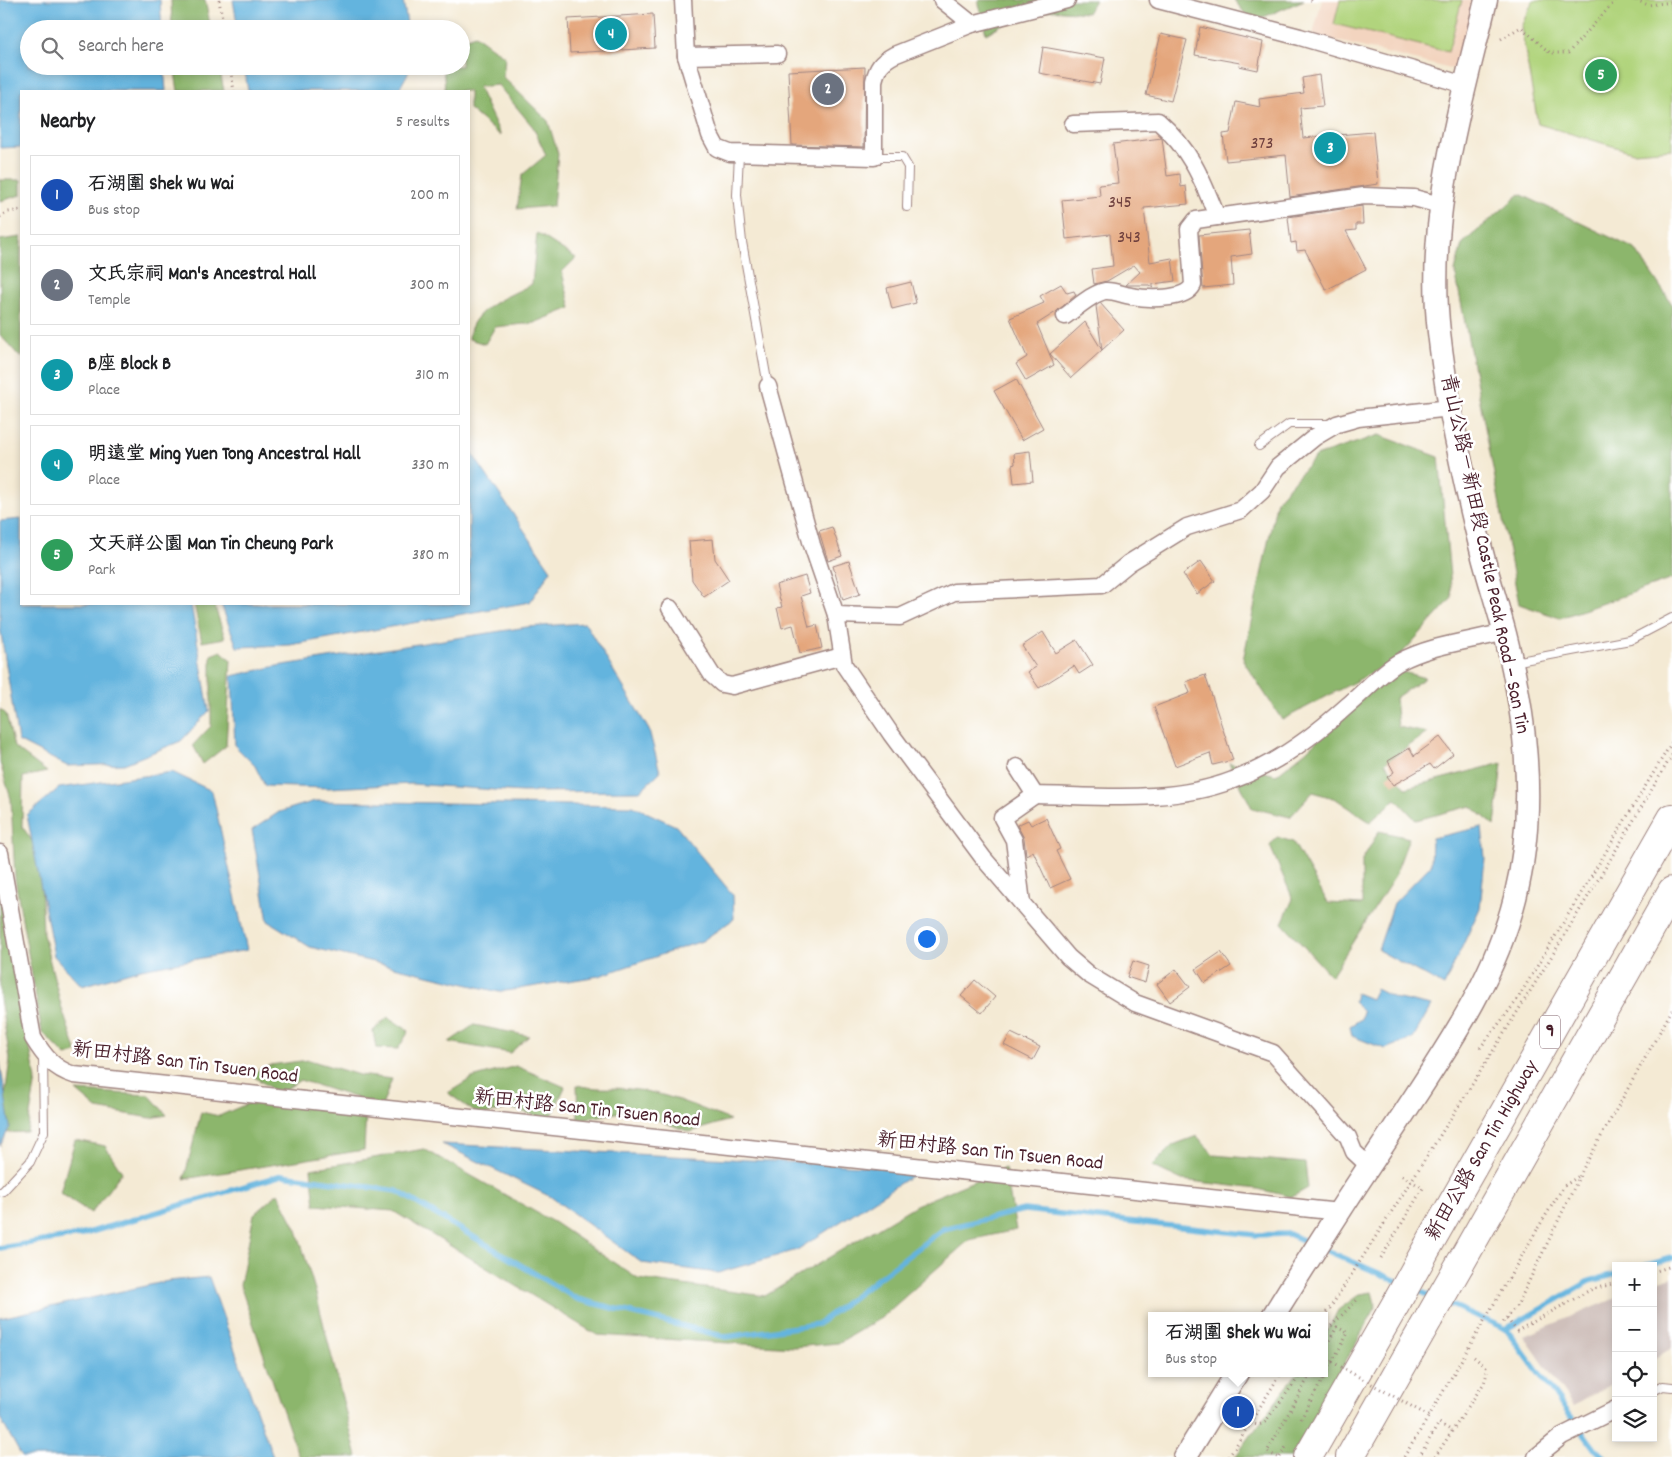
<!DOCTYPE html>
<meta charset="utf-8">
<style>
:root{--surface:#fff;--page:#f2f2f2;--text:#202124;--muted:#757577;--line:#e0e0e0;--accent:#b5179e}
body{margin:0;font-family:Dekko,"LXGW WenKai TC",sans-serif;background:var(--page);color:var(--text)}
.controls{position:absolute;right:15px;bottom:15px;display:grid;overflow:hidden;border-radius:0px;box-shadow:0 2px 8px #0003}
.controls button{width:45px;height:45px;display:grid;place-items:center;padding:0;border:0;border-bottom:1px solid var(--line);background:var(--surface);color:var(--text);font:25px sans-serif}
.you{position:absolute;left:926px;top:938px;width:18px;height:18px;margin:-12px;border:4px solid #fff;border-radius:50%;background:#1a73e8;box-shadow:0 0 0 8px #1a73e833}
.badge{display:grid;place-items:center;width:32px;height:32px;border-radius:50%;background:var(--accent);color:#fff;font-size:16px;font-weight:700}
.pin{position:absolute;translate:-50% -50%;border:2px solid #fff;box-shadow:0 1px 5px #0006}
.popup{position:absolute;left:1148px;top:1312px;width:180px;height:65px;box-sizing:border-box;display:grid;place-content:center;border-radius:0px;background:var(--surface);filter:drop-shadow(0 1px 4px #0005);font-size:16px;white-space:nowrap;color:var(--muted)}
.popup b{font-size:19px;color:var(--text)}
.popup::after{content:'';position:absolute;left:50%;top:100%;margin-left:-10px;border:10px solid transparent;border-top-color:var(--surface)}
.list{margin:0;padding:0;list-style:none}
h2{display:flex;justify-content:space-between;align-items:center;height:65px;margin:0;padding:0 20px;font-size:21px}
h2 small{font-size:16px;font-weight:400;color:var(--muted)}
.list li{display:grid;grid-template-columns:32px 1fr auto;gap:15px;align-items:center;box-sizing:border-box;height:80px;margin:0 10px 10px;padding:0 10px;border:1px solid var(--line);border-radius:0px}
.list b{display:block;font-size:19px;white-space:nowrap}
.list p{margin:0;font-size:16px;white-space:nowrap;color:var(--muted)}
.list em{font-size:16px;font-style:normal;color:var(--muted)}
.icon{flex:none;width:28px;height:28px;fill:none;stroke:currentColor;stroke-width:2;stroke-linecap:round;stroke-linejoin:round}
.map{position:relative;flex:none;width:1672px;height:1457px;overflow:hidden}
.search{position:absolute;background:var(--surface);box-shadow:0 2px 8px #0003;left:20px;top:20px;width:450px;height:55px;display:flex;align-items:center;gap:12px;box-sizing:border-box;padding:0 18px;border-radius:28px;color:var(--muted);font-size:19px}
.panel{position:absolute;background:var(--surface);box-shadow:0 2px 8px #0003;left:20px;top:90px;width:450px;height:515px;border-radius:0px}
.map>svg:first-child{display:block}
.built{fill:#f3d4bf}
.industrial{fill:#cfc0bb}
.green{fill:#b1d47d;stroke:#7e7a54}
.forest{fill:#8cb66c;stroke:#6b6a4c}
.water{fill:#64b4de;stroke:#576a84}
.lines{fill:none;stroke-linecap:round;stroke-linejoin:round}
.stream{stroke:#64b4de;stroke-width:5.5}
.building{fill:#e4a67b}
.service-casing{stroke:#9f8480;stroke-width:10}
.minor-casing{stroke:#9f8480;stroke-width:19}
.secondary-casing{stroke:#9f8480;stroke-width:25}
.motorway-casing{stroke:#9f8480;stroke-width:30}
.path{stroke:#9f8480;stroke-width:3;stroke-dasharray:1 4;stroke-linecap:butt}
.service{stroke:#fff;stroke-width:8}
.minor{stroke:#fff;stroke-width:16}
.secondary{stroke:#fff;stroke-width:22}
.motorway{stroke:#fff;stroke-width:28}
.motorway-bridge-casing{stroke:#9f8480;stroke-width:30;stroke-linecap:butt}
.path-bridge{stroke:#9f8480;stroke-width:3;stroke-dasharray:1 4;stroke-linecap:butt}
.motorway-bridge{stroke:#fff;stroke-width:28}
.labels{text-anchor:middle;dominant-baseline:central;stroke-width:5;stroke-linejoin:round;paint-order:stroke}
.number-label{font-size:18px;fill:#70413f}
.shield{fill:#fff;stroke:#80626b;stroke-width:1}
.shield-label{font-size:19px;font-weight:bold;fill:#4a1f2b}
.street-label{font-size:20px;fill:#4a1f2b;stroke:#fff}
</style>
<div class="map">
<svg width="1672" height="1457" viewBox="0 0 1672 1457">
<rect width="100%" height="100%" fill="#fff"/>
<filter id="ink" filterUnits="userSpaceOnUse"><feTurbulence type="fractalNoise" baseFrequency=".02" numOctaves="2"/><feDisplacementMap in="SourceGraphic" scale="10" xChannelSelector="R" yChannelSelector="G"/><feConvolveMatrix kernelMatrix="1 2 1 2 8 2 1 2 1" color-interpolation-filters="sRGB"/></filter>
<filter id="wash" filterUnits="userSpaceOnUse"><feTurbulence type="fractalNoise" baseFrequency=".0096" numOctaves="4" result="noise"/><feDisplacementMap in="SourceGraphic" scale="20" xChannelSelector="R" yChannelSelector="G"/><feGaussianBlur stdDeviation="1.12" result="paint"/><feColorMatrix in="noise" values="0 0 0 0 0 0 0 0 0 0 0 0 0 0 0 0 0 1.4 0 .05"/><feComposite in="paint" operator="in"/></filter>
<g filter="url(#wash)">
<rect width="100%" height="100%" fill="#f4ead4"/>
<polygon class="built" points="1322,0 1477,0 1458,69 1447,68 1313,35"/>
<g class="industrial">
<polygon points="1672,1277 1672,1348 1653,1359 1653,1283"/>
<polygon points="1616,1298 1616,1381 1573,1406 1524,1336"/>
</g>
<g class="green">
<polygon points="1340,0 1462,0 1448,52 1334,24"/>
<polygon points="1533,0 1672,0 1672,149 1633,152 1538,124 1521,27"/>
</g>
<g class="forest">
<polygon points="171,0 205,0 211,29 172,29"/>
<polygon points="978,0 1095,0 1087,13 1051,10 1008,21 986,34"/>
<polygon points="1234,0 1304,0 1252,22"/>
<polygon points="475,35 505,57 503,77 548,121 558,154 553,206 517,209 522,175 546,155 533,127 498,85 478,87 501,136 469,109 469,91 447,91 445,89 443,66 461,66 461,40"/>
<polygon points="174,66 219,66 224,91 178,91"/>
<polygon points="0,180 21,180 21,195 0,201"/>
<polygon points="1520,194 1635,249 1672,304 1672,579 1560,618 1519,604 1455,271 1462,244"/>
<path d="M537 233 576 258 562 272 571 308 534 323 495 327 485 344 469 339C469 309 510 296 532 284Z"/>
<polygon points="21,237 21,358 0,335 0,240"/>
<polygon points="1379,435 1439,457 1452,598 1396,660 1282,720 1243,660 1277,500 1316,456"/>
<polygon points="194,604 214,604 225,638 202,642"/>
<polygon points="221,651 231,660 226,746 203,764 193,745 211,726 211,655"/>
<polygon points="1392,669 1425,678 1395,698 1398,727 1427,733 1385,763 1406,788 1502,763 1495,826 1471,806 1416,820 1396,799 1370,822 1336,799 1313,792 1290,817 1252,808 1229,763 1276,775 1305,752"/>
<polygon points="0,709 6,714 14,747 47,772 23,777 22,826 40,853 43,934 62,1009 77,1053 66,1056 42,1032 15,879 11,799 0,763"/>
<polygon points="1379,831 1409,838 1394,878 1331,976 1282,923 1293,899 1270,846 1277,837 1293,842 1328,903 1362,905 1362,860"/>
<polygon points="0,885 36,1080 27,1132 0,1133 10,1059 0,998"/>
<polygon points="388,1017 409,1031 398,1049 376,1048 373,1031"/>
<polygon points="474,1025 529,1036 510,1053 449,1042"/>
<polygon points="309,1060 359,1075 392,1079 382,1106 300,1080 279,1094 250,1074 270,1065"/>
<polygon points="516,1066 565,1087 550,1120 510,1108 480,1116 448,1093 472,1078"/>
<path d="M577 1085C595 1090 611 1087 630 1089 665 1092 697 1107 730 1120L690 1132 631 1110 578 1120Z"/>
<polygon points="76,1091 149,1095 167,1115 151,1118 97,1109"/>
<polygon points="258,1099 366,1111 364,1150 184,1179 201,1112 219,1116"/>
<polygon points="1197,1136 1214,1155 1305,1163 1308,1188 1292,1197 1258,1189 1182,1180 1152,1166 1173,1145"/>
<polygon points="75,1140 105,1146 122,1172 91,1213 60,1193"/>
<polygon points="424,1149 555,1223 638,1279 765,1296 916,1205 1005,1168 1016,1230 969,1240 881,1318 838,1343 794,1347 597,1335 393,1211 315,1205 311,1169"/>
<polygon points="278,1193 297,1230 315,1290 357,1457 301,1457 298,1455 240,1285 254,1214"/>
<polygon points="1372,1292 1376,1307 1292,1457 1235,1457 1297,1373 1324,1373 1324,1338 1338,1310 1360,1294"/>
</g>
<g class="water">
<polygon points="0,0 160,0 162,29 29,29 29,66 164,66 166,91 21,91 21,147 0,148"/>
<polygon points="233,0 403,0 408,29 238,29"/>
<polygon points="244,66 412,66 398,91 248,91"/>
<polygon points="469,449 551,570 530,602 290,645 237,647 221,604 469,604"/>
<polygon points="21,519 21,604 191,604 209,711 181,741 124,764 67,766 18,741 0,627 0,521"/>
<polygon points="585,623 649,730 660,772 640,791 522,792 412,784 328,788 265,786 255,766 235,746 232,676 277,666 527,627"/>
<polygon points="172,772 212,791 247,950 141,969 82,986 54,956 27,815 59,788"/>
<polygon points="315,801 633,806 676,826 733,895 734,919 702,941 599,976 499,992 310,947 268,921 252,830 279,812"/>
<polygon points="1482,827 1485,858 1480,908 1444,986 1378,950 1394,903 1431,865 1432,838"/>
<polygon points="1376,989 1394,998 1431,1006 1413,1038 1385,1049 1352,1036 1350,1026 1361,1019 1363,1011 1354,1002 1356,993 1371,999"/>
<polygon points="0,1062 10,1127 0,1146"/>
<polygon points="442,1144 922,1169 797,1250 718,1273 642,1263 551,1197"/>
<polygon points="209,1277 273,1457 22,1457 0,1418 0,1318 168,1281"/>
</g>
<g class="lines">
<g class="stream">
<polyline points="0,1248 81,1235 282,1175 397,1191 577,1299 726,1337 818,1324 943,1229 1024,1210 1256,1235 1289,1234 1312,1244"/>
<polyline points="1321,1248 1399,1282"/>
<polyline points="1644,1266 1672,1258"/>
<polyline points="1412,1288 1433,1297"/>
<polyline points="1447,1303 1506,1329 1590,1281 1616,1274"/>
<polyline points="1506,1329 1595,1449 1604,1457"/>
</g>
</g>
<g id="blocks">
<g class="building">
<polygon points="653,14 655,48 570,53 568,19"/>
<polygon points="1200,27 1263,42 1258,70 1239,66 1240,63 1195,55"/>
<polygon points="1161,34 1187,40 1171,101 1146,95"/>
<polygon points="1043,47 1105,58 1100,84 1039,73"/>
<polygon points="865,67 864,147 792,145 788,71"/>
<polygon points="1319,75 1323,106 1300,108 1303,138 1373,132 1378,184 1290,197 1286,155 1226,161 1223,134 1230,133 1236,102 1260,107 1259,99 1304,93 1302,78"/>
<polygon points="1162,138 1167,176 1180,174 1181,187 1186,186 1188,204 1144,208 1150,262 1172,258 1175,281 1153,284 1153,288 1149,285 1126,285 1140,272 1134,265 1107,281 1094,284 1092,269 1113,266 1110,234 1066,239 1062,200 1100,196 1099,185 1118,183 1113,144"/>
<polygon points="1362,206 1363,224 1356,224 1356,230 1346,231 1366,269 1326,290 1305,250 1297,251 1296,242 1291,243 1288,217"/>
<polygon points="1249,230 1252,254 1231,257 1233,285 1203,288 1199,235"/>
<polygon points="911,282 916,303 892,309 887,288"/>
<polygon points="1061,284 1067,293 1074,291 1076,295 1056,312 1037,324 1054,365 1026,381 1016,364 1027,357 1010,318 1044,303 1040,296"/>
<polygon points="1100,303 1124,330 1102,350 1096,306"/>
<polygon points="1085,322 1102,350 1071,378 1050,354"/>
<polygon points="1016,379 1043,428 1022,440 994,391"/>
<polygon points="1030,451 1033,481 1014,483 1012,465 1015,464 1014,453"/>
<polygon points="832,527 842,556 828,561 819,531"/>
<polygon points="713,539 715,559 729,580 704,597 692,580 689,541"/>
<polygon points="849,561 860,594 843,600 833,566"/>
<polygon points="1201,561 1215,581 1197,594 1183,574"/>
<polygon points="805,576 810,593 801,596 809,627 817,625 822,648 800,653 793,625 782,628 777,608 782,607 776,585"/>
<polygon points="1043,632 1056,653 1077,640 1093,665 1079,674 1074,666 1039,688 1028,672 1036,667 1022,646"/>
<polygon points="1205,675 1233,760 1213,765 1210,753 1175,766 1154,707 1190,693 1186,682"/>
<polygon points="1440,737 1453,754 1434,769 1430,764 1393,785 1387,777 1394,772 1388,761 1410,748 1414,756"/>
<polygon points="1046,818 1060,849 1056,851 1070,879 1050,888 1033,851 1026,855 1024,838 1017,825 1028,820 1031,825"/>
<polygon points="1221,952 1231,966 1205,983 1196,969"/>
<polygon points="1133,961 1149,966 1145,983 1127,977"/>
<polygon points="1176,969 1190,987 1170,1002 1157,984"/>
<polygon points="975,980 995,997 982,1013 961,996"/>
<polygon points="1011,1033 1040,1047 1033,1060 1004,1045"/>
</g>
</g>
</g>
<g filter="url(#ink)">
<use href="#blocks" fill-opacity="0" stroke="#9f8480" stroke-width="1"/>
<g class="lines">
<defs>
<g id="service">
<polyline points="739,154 737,195 742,242 768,386"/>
<polyline points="874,157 902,157 908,167 907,207"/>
<polyline points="1259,446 1289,424 1330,424"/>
<polyline points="1514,662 1630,640 1672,618"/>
<polyline points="0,1192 3,1191 30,1162 44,1132 43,1057"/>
<polyline points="1653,1391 1663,1386 1672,1387"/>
</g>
<g id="minor">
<path d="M683 0 686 56 710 135 717 148 730 153 874 157V81C877 68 881 62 894 55L972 24 1067 0"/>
<polyline points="942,0 972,24"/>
<polyline points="1158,0 1300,37 1465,85"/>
<polyline points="686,56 777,54"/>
<path d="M1073 124 1158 121C1190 149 1202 178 1217 217"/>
<path d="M1065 316C1077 308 1091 294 1105 291 1113 290 1123 295 1131 296 1147 299 1185 301 1193 285L1189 229 1196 220 1364 196 1414 198 1440 205"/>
<polyline points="768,386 812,545 836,615 844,665 891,734 984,859 1068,957 1089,975 1135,1003 1273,1053 1348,1137 1354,1152 1369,1166"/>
<polyline points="670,608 712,675 722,684 732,686 842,656"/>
<polyline points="836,615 900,617 954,592 1102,585 1129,563 1187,527 1241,510 1262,491 1278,467 1315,437 1337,424 1358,418 1451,408"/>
<path d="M1017 767 1035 795C1101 796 1171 804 1233 780 1275 765 1315 735 1347 706 1364 692 1380 673 1399 662 1430 645 1471 641 1505 632"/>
<path d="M0 853 33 1038C44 1056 54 1069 74 1075L1339 1212"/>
<polyline points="1022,903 1014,840 1002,818 1035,795"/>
<polyline points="1536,1457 1562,1436 1616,1409"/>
</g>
<g id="secondary">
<path d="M1273 1316C1314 1250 1356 1185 1399 1121 1445 1050 1494 982 1515 898 1537 811 1527 720 1505 634 1498 607 1489 580 1482 553 1464 481 1447 406 1439 332 1426 219 1460 109 1486 0"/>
<polyline points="1185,1457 1237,1373"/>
</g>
<g id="motorway">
<polyline points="1428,1246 1672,818"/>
<polyline points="1460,1264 1672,891"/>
<polyline points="1308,1457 1398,1300"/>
<polyline points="1350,1457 1429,1318"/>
</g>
</defs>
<use href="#service" class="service-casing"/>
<use href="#minor" class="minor-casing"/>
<use href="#secondary" class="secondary-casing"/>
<use href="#motorway" class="motorway-casing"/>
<g class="path">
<polyline points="219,0 224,29"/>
<polyline points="1311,0 1313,2"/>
<polyline points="1636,0 1648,5 1672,2"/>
<polyline points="1501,39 1521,27 1550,53 1568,53 1616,0"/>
<polyline points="230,66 234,91"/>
<polyline points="0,217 8,212 21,210"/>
<polyline points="1480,1048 1515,1003 1672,742"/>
<polyline points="1538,1228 1564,1186 1579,1176"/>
<polyline points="1381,1258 1423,1188 1399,1174"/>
<polyline points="1653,1272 1672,1266"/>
<path d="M1323 1316 1330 1308C1447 1126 1563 942 1672 755"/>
<polyline points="1507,1319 1517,1331 1590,1290 1616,1283"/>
<polyline points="1503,1322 1518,1304 1584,1167 1672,1010"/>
<polyline points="1324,1333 1359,1298"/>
<path d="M1242 1417C1250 1422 1256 1428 1265 1422L1302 1373"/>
<polyline points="1301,1419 1348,1333 1337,1327 1324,1349"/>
<polyline points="1229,1457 1281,1373"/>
<polyline points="1278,1457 1267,1452 1311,1373"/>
<polyline points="1280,1457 1286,1447"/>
<polyline points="1404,1457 1429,1416"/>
<polyline points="1419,1457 1439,1423 1452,1431"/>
<polyline points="1435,1457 1484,1383 1487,1373 1486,1367 1474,1357"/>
</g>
<use href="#service" class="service"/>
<use href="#minor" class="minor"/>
<use href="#secondary" class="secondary"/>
<use href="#motorway" class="motorway"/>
<defs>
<g id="motorway-bridge">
<polyline points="1398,1300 1428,1246"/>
<polyline points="1429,1318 1460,1264"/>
</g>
</defs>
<use href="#motorway-bridge" class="motorway-bridge-casing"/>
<polyline class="path-bridge" points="1332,1362 1429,1416 1538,1228"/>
<use href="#motorway-bridge" class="motorway-bridge"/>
</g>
</g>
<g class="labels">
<g class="number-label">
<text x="1262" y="144">373</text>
<text x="1120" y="203">345</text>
<text x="1129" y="238">343</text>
</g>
<rect class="shield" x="1540" y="1015.5" width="20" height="33" rx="4"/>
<g class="shield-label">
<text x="1550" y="1032">9</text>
</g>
<g class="street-label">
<text transform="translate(1484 554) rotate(78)">青山公路－新田段 Castle Peak Road – San Tin</text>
<text transform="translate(185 1064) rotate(7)">新田村路 San Tin Tsuen Road</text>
<text transform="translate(587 1110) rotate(6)">新田村路 San Tin Tsuen Road</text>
<text transform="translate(1483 1151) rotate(-60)">新田公路 San Tin Highway</text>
<text transform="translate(990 1153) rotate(6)">新田村路 San Tin Tsuen Road</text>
</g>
</g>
</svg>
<div class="controls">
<button>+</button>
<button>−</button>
<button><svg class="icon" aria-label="locate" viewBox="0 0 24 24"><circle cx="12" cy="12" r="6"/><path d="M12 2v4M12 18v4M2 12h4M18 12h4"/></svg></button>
<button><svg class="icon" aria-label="layers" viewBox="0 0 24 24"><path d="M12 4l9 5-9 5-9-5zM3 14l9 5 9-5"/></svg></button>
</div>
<div class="you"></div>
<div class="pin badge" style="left:1238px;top:1412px;background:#1a4fb4">1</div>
<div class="popup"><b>石湖圍 Shek Wu Wai</b>Bus stop</div>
<div class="pin badge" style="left:828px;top:89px;background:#6b7280">2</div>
<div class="pin badge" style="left:1330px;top:148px;background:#0f9aa8">3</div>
<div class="pin badge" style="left:611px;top:34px;background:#0f9aa8">4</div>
<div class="pin badge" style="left:1601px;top:75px;background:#2e9e5b">5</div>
<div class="search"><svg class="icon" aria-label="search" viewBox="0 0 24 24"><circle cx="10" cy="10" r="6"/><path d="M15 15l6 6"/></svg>Search here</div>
<section class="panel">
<h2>Nearby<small>5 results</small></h2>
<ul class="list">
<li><span class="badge" style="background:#1a4fb4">1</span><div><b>石湖圍 Shek Wu Wai</b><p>Bus stop</p></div><em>200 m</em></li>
<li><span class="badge" style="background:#6b7280">2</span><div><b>文氏宗祠 Man's Ancestral Hall</b><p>Temple</p></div><em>300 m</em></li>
<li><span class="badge" style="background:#0f9aa8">3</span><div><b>B座 Block B</b><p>Place</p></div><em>310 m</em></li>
<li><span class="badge" style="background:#0f9aa8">4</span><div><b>明遠堂 Ming Yuen Tong Ancestral Hall</b><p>Place</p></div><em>330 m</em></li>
<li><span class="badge" style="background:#2e9e5b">5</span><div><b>文天祥公園 Man Tin Cheung Park</b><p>Park</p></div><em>380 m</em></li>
</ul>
</section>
</div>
